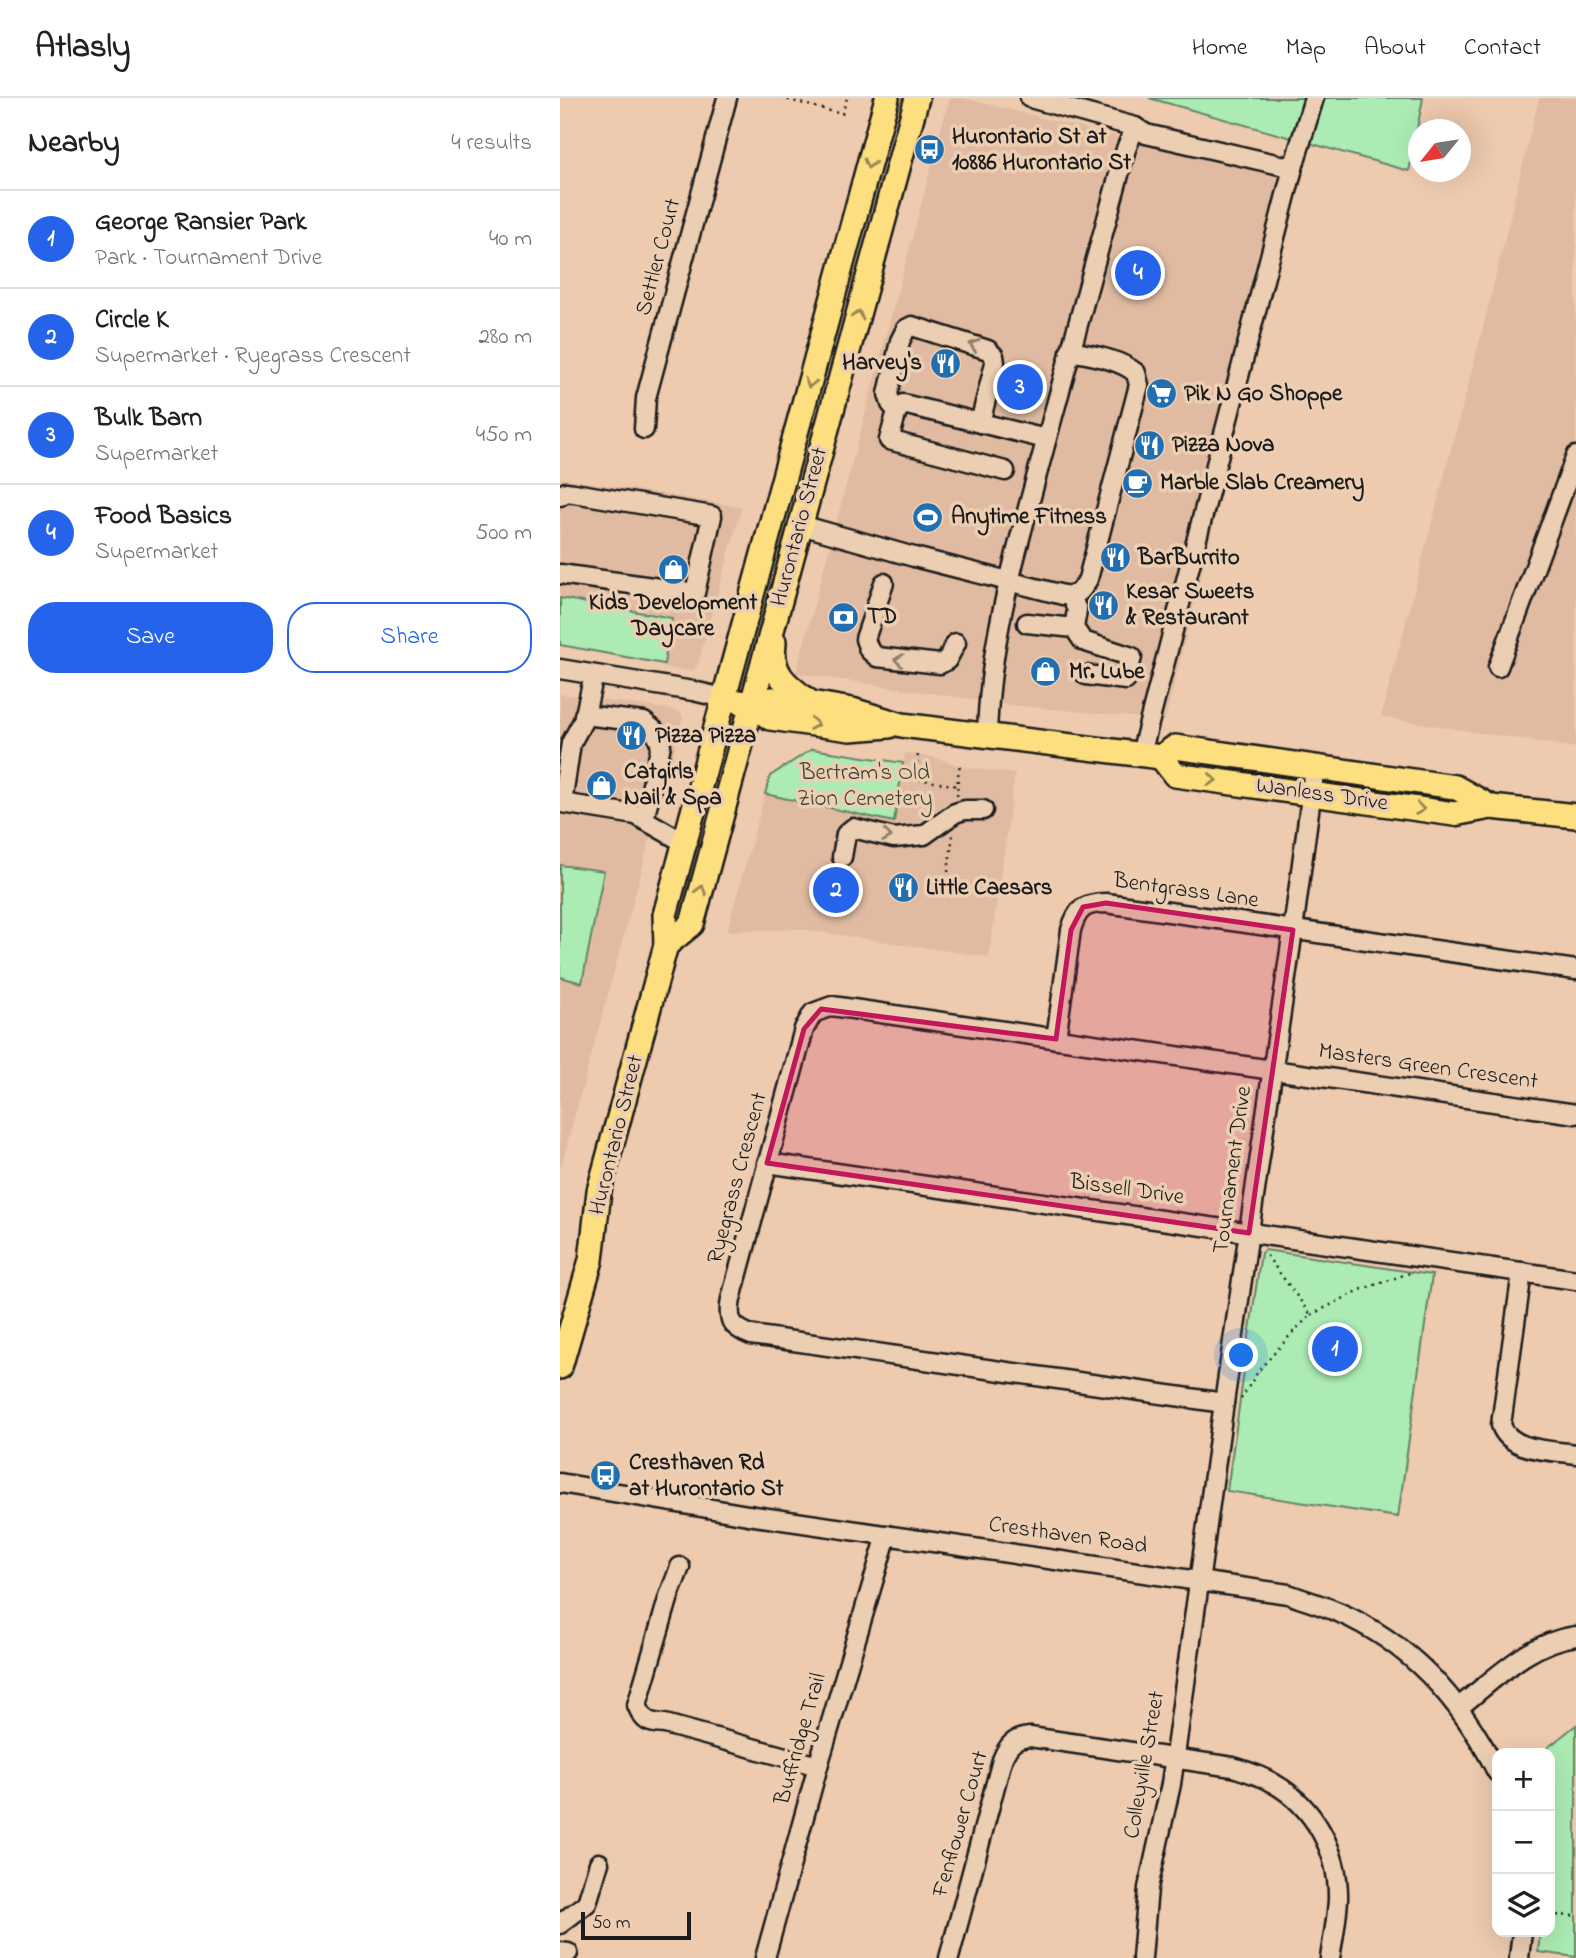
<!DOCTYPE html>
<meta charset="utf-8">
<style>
:root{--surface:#fff;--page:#f2f2f2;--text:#202124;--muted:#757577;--line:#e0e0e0;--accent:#2563eb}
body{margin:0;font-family:"Indie Flower",sans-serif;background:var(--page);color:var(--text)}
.controls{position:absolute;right:21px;bottom:21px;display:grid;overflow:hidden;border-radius:14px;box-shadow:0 7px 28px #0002}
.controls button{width:63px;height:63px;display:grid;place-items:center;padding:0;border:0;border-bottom:2px solid var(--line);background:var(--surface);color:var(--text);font:35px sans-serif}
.compass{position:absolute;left:848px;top:21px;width:63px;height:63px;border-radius:50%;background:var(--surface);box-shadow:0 7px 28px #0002;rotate:240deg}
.scale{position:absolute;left:21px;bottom:18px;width:110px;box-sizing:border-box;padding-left:7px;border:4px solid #1c1c1c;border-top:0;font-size:19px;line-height:24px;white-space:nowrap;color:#1c1c1c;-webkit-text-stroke:5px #ecceb2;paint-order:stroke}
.you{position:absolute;left:682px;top:1258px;width:24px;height:24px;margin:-18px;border:5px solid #fff;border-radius:50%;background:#1a73e8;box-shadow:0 0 0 10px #1a73e833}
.badge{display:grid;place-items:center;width:46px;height:46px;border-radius:50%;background:var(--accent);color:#fff;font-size:23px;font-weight:700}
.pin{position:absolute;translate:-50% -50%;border:4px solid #fff;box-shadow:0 2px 7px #0006}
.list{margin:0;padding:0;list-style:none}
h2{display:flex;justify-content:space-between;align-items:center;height:91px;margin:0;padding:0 28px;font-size:30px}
h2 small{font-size:23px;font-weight:400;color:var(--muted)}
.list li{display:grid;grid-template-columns:46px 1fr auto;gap:21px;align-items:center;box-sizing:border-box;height:98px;padding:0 28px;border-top:2px solid var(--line)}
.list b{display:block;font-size:26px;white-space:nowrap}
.list p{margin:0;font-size:23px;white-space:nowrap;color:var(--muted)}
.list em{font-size:23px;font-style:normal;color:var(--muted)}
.actions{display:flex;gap:14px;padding:21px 28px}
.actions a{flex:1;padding:16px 0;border:2px solid var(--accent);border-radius:28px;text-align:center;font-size:24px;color:var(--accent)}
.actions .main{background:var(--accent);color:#fff}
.icon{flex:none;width:38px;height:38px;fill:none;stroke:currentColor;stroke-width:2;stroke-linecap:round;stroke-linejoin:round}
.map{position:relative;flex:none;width:1016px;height:1860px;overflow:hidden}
header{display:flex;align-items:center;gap:42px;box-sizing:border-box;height:98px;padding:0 35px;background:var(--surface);border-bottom:2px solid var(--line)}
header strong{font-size:33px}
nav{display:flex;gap:38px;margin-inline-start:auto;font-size:24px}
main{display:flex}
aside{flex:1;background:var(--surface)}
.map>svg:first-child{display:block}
.built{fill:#e0bba1}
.green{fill:#acebb3;stroke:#648468;stroke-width:2}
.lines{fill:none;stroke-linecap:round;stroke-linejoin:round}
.minor-casing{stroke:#1c1c1c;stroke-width:23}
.major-casing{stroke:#1c1c1c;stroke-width:28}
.path{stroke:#1c1c1c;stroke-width:2.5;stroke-dasharray:2 5;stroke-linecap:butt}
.minor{stroke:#ecceb2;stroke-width:18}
.major{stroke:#fedf80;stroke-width:23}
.oneway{stroke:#988753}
.oneway2{stroke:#8e7e6e}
.marked{fill:#c2185b;fill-opacity:0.2;stroke:#c2185b;stroke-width:5;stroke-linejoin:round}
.labels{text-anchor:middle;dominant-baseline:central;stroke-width:7;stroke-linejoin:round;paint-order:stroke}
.poi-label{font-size:23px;font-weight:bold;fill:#1c1c1c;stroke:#ecceb2;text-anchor:start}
.street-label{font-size:23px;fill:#1c1c1c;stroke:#ecceb2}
.park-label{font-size:23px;fill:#39453a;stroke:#ecceb2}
</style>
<header>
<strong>Atlasly</strong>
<nav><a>Home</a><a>Map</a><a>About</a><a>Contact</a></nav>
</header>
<main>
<aside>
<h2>Nearby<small>4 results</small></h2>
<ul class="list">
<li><span class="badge">1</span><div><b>George Ransier Park</b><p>Park · Tournament Drive</p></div><em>40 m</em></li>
<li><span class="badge">2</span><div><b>Circle K</b><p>Supermarket · Ryegrass Crescent</p></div><em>280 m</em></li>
<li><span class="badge">3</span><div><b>Bulk Barn</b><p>Supermarket</p></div><em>450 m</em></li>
<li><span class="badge">4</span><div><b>Food Basics</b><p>Supermarket</p></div><em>500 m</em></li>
</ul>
<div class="actions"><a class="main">Save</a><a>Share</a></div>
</aside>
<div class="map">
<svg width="1016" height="1860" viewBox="0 0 1016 1860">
<rect width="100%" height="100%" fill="#eecaae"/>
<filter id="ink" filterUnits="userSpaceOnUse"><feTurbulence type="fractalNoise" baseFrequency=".0143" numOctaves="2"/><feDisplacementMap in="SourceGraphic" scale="14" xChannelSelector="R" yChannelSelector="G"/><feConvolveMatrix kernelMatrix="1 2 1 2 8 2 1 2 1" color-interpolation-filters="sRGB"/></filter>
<g filter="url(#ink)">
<g class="built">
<polygon points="395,0 403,0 738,84 605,622 450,607 236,575 389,2"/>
<polygon points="979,0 1016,0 1016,650 821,619 923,230"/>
<polygon points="0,380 182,409 138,565 135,571 131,573 103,569 112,520 0,500"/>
<polygon points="0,596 108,611 121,615 123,620 0,1072"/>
<polygon points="345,655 378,660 402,669 455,676 429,859 238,831 167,833 205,696 334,724"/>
</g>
<g class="green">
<polygon points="589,0 863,0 849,73"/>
<polygon points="0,500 112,520 104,566 0,547"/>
<polygon points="252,651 343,665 334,724 205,696 210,678"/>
<polygon points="0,767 44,773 22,885 0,879"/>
<polygon points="705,1152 872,1177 838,1419 667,1393 701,1155"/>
<polygon points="1016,1627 1016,1859 978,1854 980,1834 990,1834 990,1655 981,1655"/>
</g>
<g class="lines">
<defs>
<g id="minor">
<polyline points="470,0 575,29 586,36 733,70"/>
<polyline points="337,313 331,306 328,296 340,243 346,231 352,228 428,252 434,258 435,265 420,325"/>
<polyline points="84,331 86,300 167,0"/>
<polyline points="445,373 329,342 337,313 343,306 486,341"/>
<polyline points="0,398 6,394 14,395 152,418 135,495 0,476"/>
<path d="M241 427 354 459 503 497C517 499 522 493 528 481L579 287 576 275C559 261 531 257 510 253"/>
<polyline points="324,485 305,541 309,552 317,559 380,566 387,562 396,545"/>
<polyline points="511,498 517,512 514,530 523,543 572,559 566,582 526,577"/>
<polyline points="467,525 514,530"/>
<polyline points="938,569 1016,358"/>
<polyline points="0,571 133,593 164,600"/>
<polyline points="34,577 24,621 11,645 2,705 76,717 125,745"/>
<polyline points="24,617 84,624 94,632 101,647 84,722"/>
<path d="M427 639C429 544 455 459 479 369 508 263 537 157 566 51L575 29"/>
<polyline points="581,656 733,70 754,0"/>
<polyline points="282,759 286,736 293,730 334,740 364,737 395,715 405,712 423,712"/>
<path d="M496 941 511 832C517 811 524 805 546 805L1016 872"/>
<polyline points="207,1065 1016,1182"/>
<path d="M962 1174 941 1327C950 1354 992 1352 1016 1356"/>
<path d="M664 1305 191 1237C171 1229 167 1222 171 1201L244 931 253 915 272 908 1016 1016"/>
<path d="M0 1385 188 1417 728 1496C744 1502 762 1507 778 1514 852 1546 902 1603 937 1674"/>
<path d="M120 1469 109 1498 77 1607C84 1624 88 1625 105 1626L258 1668"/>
<path d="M899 1609C935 1581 969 1544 1016 1538"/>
<polyline points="0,1826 27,1805 39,1765"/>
<polyline points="0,1854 8,1855"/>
<polyline points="205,1860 258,1668 327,1437"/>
<path d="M389 1860 442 1662C448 1647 454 1640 470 1639L673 1669C686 1673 700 1677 713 1685 754 1708 779 1754 778 1801 777 1821 773 1841 770 1860"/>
<polyline points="582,1860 588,1790 611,1686 664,1305 733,832 755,669"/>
<polyline points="959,1860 962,1834"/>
</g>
<g id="major">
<path d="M214 544C210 577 227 587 251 605"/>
<polyline points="180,604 191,606 210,620 290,631 329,628"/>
<polyline points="191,606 212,601 251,605 292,612 342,627 601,659 615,649 895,689 931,709"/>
<polyline points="601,659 615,677 894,716 931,709 1016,718"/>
<polyline points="106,847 132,826 357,0"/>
<polyline points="0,1269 31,1162 39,1093 106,847 105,817 327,0"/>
</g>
</defs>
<use href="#minor" class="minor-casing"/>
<use href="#major" class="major-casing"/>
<g class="path">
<polyline points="221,0 282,16 287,0"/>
<polyline points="345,679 398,688"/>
<polyline points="356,680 358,655"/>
<path d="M397 698C398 687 397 678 400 667"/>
<polyline points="388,774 393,736"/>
<polyline points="751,1217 800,1192 850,1175"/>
<polyline points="681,1301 699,1272 735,1232 751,1217 704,1154"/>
<polyline points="990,1817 1016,1818"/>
</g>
<use href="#minor" class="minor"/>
<use href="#major" class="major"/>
</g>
<defs><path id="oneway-chevron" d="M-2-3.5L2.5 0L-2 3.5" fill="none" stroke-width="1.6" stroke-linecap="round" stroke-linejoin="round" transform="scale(1.75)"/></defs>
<g class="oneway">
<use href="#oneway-chevron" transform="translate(309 66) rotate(105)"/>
<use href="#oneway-chevron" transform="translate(298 217) rotate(-75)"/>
<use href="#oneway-chevron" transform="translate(250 285) rotate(105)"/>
<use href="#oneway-chevron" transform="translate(254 626) rotate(8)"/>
<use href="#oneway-chevron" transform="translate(652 682) rotate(8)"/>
<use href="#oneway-chevron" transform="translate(860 711) rotate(8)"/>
<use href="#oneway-chevron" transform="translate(141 792) rotate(-75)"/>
</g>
<g class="oneway2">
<use href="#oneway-chevron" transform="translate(414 247) rotate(-162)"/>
<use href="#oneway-chevron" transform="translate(339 562) rotate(-173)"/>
<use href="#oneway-chevron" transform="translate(327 738) rotate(7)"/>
</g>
</g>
<path class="marked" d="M546 805 733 832 689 1135 207 1065 244 931 261 911 496 941 511 832 523 809Z"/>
<defs>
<symbol id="bus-disc" viewBox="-11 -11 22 22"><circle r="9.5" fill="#1f6fb2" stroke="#ecceb2"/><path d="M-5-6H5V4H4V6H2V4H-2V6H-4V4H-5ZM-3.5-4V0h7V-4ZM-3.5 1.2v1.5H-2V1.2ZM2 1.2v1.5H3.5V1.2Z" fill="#fff"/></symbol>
<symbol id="restaurant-disc" viewBox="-11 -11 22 22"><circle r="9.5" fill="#1f6fb2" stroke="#ecceb2"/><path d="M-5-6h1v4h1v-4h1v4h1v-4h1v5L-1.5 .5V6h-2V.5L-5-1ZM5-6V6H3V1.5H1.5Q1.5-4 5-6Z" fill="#fff"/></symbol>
<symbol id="supermarket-disc" viewBox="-11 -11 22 22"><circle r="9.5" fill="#1f6fb2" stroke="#ecceb2"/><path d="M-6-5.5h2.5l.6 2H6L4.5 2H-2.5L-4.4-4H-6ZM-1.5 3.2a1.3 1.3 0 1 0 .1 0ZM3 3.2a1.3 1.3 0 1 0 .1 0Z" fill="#fff"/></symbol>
<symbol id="cafe-disc" viewBox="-11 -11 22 22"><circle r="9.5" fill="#1f6fb2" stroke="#ecceb2"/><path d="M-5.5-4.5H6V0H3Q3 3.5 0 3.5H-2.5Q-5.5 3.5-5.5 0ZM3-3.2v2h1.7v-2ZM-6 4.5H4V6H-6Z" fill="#fff"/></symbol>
<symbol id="stadium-disc" viewBox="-11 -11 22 22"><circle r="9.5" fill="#1f6fb2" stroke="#ecceb2"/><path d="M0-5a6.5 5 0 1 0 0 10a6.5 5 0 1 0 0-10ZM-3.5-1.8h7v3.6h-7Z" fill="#fff"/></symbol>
<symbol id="shop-disc" viewBox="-11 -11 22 22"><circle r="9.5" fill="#1f6fb2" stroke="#ecceb2"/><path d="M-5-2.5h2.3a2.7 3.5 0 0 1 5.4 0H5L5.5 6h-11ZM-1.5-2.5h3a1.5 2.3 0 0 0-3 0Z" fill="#fff"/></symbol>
<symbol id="bank-disc" viewBox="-11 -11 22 22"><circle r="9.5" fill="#1f6fb2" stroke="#ecceb2"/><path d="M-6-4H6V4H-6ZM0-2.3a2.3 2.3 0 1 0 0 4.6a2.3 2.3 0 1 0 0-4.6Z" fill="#fff"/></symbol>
</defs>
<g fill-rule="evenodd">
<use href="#bus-disc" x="352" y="34" width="35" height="35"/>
<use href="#restaurant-disc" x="368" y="248" width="35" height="35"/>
<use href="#supermarket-disc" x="584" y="278" width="35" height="35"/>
<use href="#restaurant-disc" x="572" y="330" width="35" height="35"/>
<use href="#cafe-disc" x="560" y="368" width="35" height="35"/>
<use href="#stadium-disc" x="350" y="402" width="35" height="35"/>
<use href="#restaurant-disc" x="538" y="442" width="35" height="35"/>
<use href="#shop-disc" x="96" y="454" width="35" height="35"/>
<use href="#restaurant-disc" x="526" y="490" width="35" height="35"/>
<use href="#bank-disc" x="266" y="502" width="35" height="35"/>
<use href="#shop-disc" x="468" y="556" width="35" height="35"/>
<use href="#restaurant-disc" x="54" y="620" width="35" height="35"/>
<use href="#shop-disc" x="24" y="670" width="35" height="35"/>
<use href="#restaurant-disc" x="326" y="772" width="35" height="35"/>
<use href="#bus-disc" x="28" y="1360" width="35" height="35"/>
</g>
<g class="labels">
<g class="poi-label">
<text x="392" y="39">Hurontario St at<tspan x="392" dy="26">10886 Hurontario St</tspan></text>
<text x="362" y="265" text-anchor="end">Harvey's</text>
<text x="624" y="296">Pik N Go Shoppe</text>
<text x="612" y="347">Pizza Nova</text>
<text x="600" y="385">Marble Slab Creamery</text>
<text x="391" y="419">Anytime Fitness</text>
<text x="578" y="460">BarBurrito</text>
<text x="566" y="494">Kesar Sweets<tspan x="566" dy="26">&amp; Restaurant</tspan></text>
<text x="113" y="505" text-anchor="middle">Kids Development<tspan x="113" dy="26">Daycare</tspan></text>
<text x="307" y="519">TD</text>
<text x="509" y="574">Mr. Lube</text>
<text x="95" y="638">Pizza Pizza</text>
<text x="64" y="674">Catgirls<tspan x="64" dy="26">Nail &amp; Spa</tspan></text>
<text x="366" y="790">Little Caesars</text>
<text x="69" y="1365">Cresthaven Rd<tspan x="69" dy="26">at Hurontario St</tspan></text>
</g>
<g class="street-label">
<text transform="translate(99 159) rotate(-75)">Settler Court</text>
<text transform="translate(240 429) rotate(-75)">Hurontario Street</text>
<text transform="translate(762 697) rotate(8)">Wanless Drive</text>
<text transform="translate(626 793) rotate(8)">Bentgrass Lane</text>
<text transform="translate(868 969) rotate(8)">Masters Green Crescent</text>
<text transform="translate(57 1037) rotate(-76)">Hurontario Street</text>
<text transform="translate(673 1072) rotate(-82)">Tournament Drive</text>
<text transform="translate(178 1080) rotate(-75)">Ryegrass Crescent</text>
<text transform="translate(567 1092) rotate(8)">Bissell Drive</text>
<text transform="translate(508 1438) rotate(8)">Cresthaven Road</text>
<text transform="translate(241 1641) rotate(-74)">Buffridge Trail</text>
<text transform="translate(585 1667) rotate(-80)">Colleyville Street</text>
<text transform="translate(401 1726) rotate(-74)">Fenflower Court</text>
</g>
<g class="park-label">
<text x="305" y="675">Bertram's Old<tspan x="305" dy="26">Zion Cemetery</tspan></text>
</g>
</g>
</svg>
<div class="controls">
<button>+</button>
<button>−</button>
<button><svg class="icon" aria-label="layers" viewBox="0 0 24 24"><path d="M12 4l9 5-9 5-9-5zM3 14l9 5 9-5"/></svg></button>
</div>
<svg class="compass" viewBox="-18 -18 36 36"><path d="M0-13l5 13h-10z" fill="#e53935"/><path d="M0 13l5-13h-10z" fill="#757577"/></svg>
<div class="scale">50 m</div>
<div class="you"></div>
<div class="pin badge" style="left:775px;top:1251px">1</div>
<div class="pin badge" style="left:276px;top:792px">2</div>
<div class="pin badge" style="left:460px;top:289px">3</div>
<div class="pin badge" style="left:578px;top:175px">4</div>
</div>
</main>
